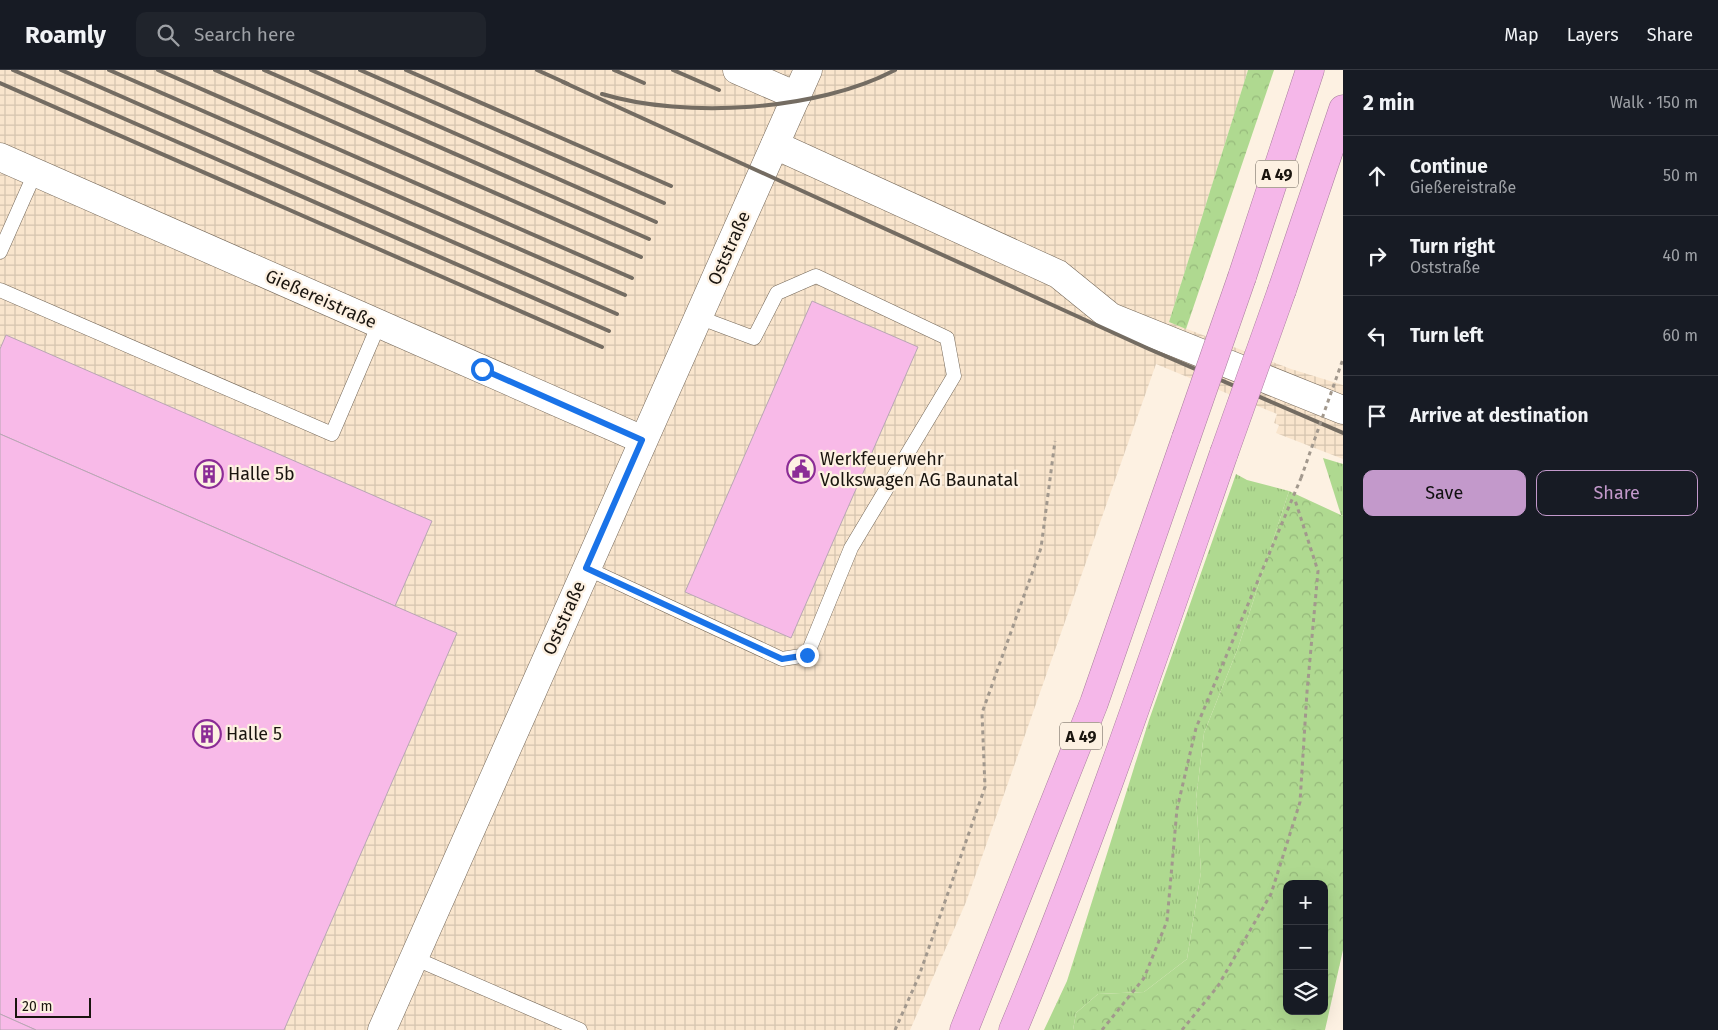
<!DOCTYPE html>
<meta charset="utf-8">
<style>
:root{--surface:#171b24;--page:#20242c;--text:#f1f3f6;--muted:#9ea1a6;--line:#363941;--accent:#c399cb}
body{margin:0;font-family:"Fira Sans",sans-serif;background:var(--page);color:var(--text)}
.controls{position:absolute;right:15px;bottom:15px;display:grid;overflow:hidden;border-radius:10px;box-shadow:0 5px 20px #0002}
.controls button{width:45px;height:45px;display:grid;place-items:center;padding:0;border:0;border-bottom:1px solid var(--line);background:var(--surface);color:var(--text);font:25px sans-serif}
.scale{position:absolute;left:15px;bottom:12px;width:76px;box-sizing:border-box;padding-left:5px;border:2px solid #1a150f;border-top:0;font-size:14px;line-height:18px;white-space:nowrap;color:#1a150f;-webkit-text-stroke:4px #fdf1e2;paint-order:stroke}
.stop{position:absolute;width:15px;height:15px;margin:-11px;border:4px solid #1a73e8;border-radius:50%;background:#fff}
.stop.end{background:#1a73e8;border-color:#fff;box-shadow:0 1px 5px #0008}
.list{margin:0;padding:0;list-style:none}
h2{display:flex;justify-content:space-between;align-items:center;height:65px;margin:0;padding:0 20px;font-size:21px}
h2 small{font-size:16px;font-weight:400;color:var(--muted)}
.list li{display:grid;grid-template-columns:32px 1fr auto;gap:15px;align-items:center;box-sizing:border-box;height:80px;padding:0 20px;border-top:1px solid var(--line)}
.list b{display:block;font-size:19px;white-space:nowrap}
.list p{margin:0;font-size:16px;white-space:nowrap;color:var(--muted)}
.list em{font-size:16px;font-style:normal;color:var(--muted)}
.actions{display:flex;gap:10px;padding:15px 20px}
.actions a{flex:1;padding:11px 0;border:1px solid var(--accent);border-radius:10px;text-align:center;font-size:18px;color:var(--accent)}
.actions .main{background:var(--accent);color:#111}
.icon{flex:none;width:28px;height:28px;fill:none;stroke:currentColor;stroke-width:2;stroke-linecap:round;stroke-linejoin:round}
.map{position:relative;flex:none;width:1343px;height:960px;overflow:hidden}
header{display:flex;align-items:center;gap:30px;box-sizing:border-box;height:70px;padding:0 25px;background:var(--surface);border-bottom:1px solid var(--line)}
header strong{font-size:24px}
nav{display:flex;gap:28px;margin-inline-start:auto;font-size:18px}
.search{width:350px;height:45px;background:var(--page);display:flex;align-items:center;gap:12px;box-sizing:border-box;padding:0 18px;border-radius:10px;color:var(--muted);font-size:19px}
main{display:flex}
aside{flex:1;background:var(--surface)}
.map>svg:first-child{display:block}
.industrial{fill:url(#industrial-grid)}
.grass{fill:url(#grass-tufts)}
.forest{fill:url(#forest-crowns);fill-rule:evenodd}
.building{fill:#f8bae8;stroke:#b9a6b4}
.lines{fill:none;stroke-linecap:round;stroke-linejoin:round}
.service-casing{stroke:#76695a;stroke-width:15}
.minor-casing{stroke:#76695a;stroke-width:29}
.motorway-casing{stroke:#a87e9d;stroke-width:29}
.path{stroke:#a2988d;stroke-width:3;stroke-dasharray:4 4;stroke-linecap:butt}
.service{stroke:#fff;stroke-width:14}
.minor{stroke:#fff;stroke-width:28}
.motorway{stroke:#f5b7e9;stroke-width:28}
.rail{stroke:#746c62;stroke-width:4}
.motorway-bridge-casing{stroke:#a87e9d;stroke-width:29;stroke-linecap:butt}
.path-bridge{stroke:#a2988d;stroke-width:3;stroke-dasharray:4 4;stroke-linecap:butt}
.motorway-bridge{stroke:#f5b7e9;stroke-width:28}
.route{stroke:#1a73e8;stroke-width:6}
.labels{text-anchor:middle;dominant-baseline:central;stroke-width:4.5;stroke-linejoin:round;paint-order:stroke}
.shield{fill:#fdf1e2;stroke:#5e574e;stroke-width:1}
.shield-label{font-size:16px;font-weight:bold;fill:#1a150f}
.street-label{font-size:18px;fill:#1a150f;stroke:#fdf1e2}
.poi-label{font-size:18px;fill:#1a150f;stroke:#fdf1e2;text-anchor:start}
</style>
<header>
<strong>Roamly</strong>
<div class="search"><svg class="icon" aria-label="search" viewBox="0 0 24 24"><circle cx="10" cy="10" r="6"/><path d="M15 15l6 6"/></svg>Search here</div>
<nav><a>Map</a><a>Layers</a><a>Share</a></nav>
</header>
<main>
<div class="map">
<svg width="1343" height="960" viewBox="0 0 1343 960">
<defs>
<pattern id="industrial-grid" width="8" height="8" patternUnits="userSpaceOnUse" patternTransform="scale(1.25)"><rect width="8" height="8" fill="#f9e5cd"/><path d="M0 4h8M4 0v8" fill="none" stroke="#d5c4af"/></pattern>
<pattern id="grass-tufts" width="24" height="20" patternUnits="userSpaceOnUse" patternTransform="scale(1.25)"><rect width="24" height="20" fill="#afd990"/><path d="M3 7l-1-3M5 7V3M7 7l1-3M15 17l-1-3M17 17v-4M19 17l1-3" fill="none" stroke="#96b97b"/></pattern>
<pattern id="forest-crowns" width="20" height="18" patternUnits="userSpaceOnUse" patternTransform="scale(1.25)"><rect width="20" height="18" fill="#afd990"/><path d="M2 6a3 3 0 1 1 6 0M12 15a3 3 0 1 1 6 0" fill="none" stroke="#96b97b"/></pattern>
</defs>
<rect width="100%" height="100%" fill="#fdf1e2"/>
<polygon class="industrial" points="0,0 1248,0 1169,252 1291,299 1343,315 1343,389 1276,363 1279,355 1274,353 1277,344 1156,294 966,832 910,960 0,960"/>
<g class="grass">
<polygon points="1323,388 1343,394 1343,446 1341,445"/>
<polygon points="1236,404 1247,410 1289,421 1238,578 1204,663 1196,729 1201,802 1187,889 1144,922 1098,924 1076,943 1073,960 1044,960 1067,911 1149,650"/>
</g>
<g class="forest">
<polygon points="1248,0 1274,0 1186,259 1169,252"/>
<path d="M1289 421 1343 446V880L1325 960H1073L1076 943 1098 924 1144 922 1187 889 1201 802 1196 729 1204 663 1238 578ZM1287 814H1324V941H1287Z"/>
</g>
<g class="building">
<polygon points="812,231 918,277 791,568 685,522"/>
<polygon points="6,265 432,451 395,536 0,364 0,279"/>
<polygon points="0,364 457,563 284,960 36,960 0,944"/>
<polygon points="0,944 36,960 0,960"/>
</g>
<g class="lines">
<defs>
<g id="service">
<polyline points="0,182 35,103"/>
<polyline points="0,220 332,364 379,254"/>
<polyline points="586,498 782,589 807,585 851,478 954,306 947,268 816,206 777,223 754,268 698,247"/>
<polyline points="414,888 580,960"/>
</g>
<g id="minor">
<polyline points="737,0 797,26"/>
<polyline points="775,75 1058,204 1111,247 1343,340"/>
<polyline points="0,87 643,370"/>
<polyline points="382,960 808,0"/>
</g>
<g id="motorway">
<polyline points="1242,207 1310,0"/>
<polyline points="1282,220 1343,39"/>
<polyline points="964,960 1094,633 1186,368"/>
<path d="M1013 960C1092 771 1157 576 1224 383"/>
</g>
</defs>
<use href="#service" class="service-casing"/>
<use href="#minor" class="minor-casing"/>
<use href="#motorway" class="motorway-casing"/>
<g class="path">
<polyline points="895,960 919,906 985,717 982,643 1041,478 1055,371"/>
<polyline points="1102,960 1144,908 1167,851 1177,739 1196,658 1301,408"/>
<polyline points="1182,960 1218,916 1271,824 1300,732 1307,622 1318,501 1295,430"/>
</g>
<use href="#service" class="service"/>
<use href="#minor" class="minor"/>
<use href="#motorway" class="motorway"/>
<g class="rail">
<polyline points="13,0 609,261"/>
<polyline points="61,0 617,244"/>
<polyline points="109,0 625,225"/>
<polyline points="158,0 632,208"/>
<polyline points="215,0 641,187"/>
<polyline points="264,0 649,169"/>
<polyline points="311,0 656,152"/>
<polyline points="360,0 664,133"/>
<polyline points="406,0 671,116"/>
<polyline points="537,0 568,14"/>
<polyline points="614,0 644,13"/>
<polyline points="673,0 719,20"/>
<polyline points="563,12 1149,279 1343,363"/>
<polyline points="0,13 602,277"/>
<path d="M602 24C685 49 818 41 895 0"/>
</g>
<defs>
<g id="motorway-bridge">
<polyline points="1186,368 1242,207"/>
<polyline points="1224,383 1282,220"/>
</g>
</defs>
<use href="#motorway-bridge" class="motorway-bridge-casing"/>
<polyline class="path-bridge" points="1301,408 1343,289"/>
<use href="#motorway-bridge" class="motorway-bridge"/>
</g>
<g class="lines">
<polyline class="route" points="482,299 642,370 586,498 782,589 807,585"/>
</g>
<defs>
<symbol id="civic-ring" viewBox="-11 -11 22 22"><circle r="9.5" fill="#fdf1e2" stroke="#8b2c96" stroke-width="1.5"/><path d="M-.6-6.5H3V-4.5H.6V-3L4-1V1h2V6H-6V1h2V-1L-.6-3ZM-1.2 2.5V6h2.4V2.5Z" fill="#8b2c96"/></symbol>
<symbol id="building-ring" viewBox="-11 -11 22 22"><circle r="9.5" fill="#fdf1e2" stroke="#8b2c96" stroke-width="1.5"/><path d="M-4-6H4V6H1V3H-1V6H-4ZM-2.5-4.3h1.7v1.8h-1.7ZM.8-4.3h1.7v1.8H.8ZM-2.5-1h1.7V.8h-1.7ZM.8-1h1.7V.8H.8Z" fill="#8b2c96"/></symbol>
</defs>
<g fill-rule="evenodd">
<use href="#civic-ring" x="785" y="383" width="32" height="32"/>
<use href="#building-ring" x="193" y="388" width="32" height="32"/>
<use href="#building-ring" x="191" y="648" width="32" height="32"/>
</g>
<g class="labels">
<g class="shield">
<rect x="1256" y="90.5" width="42" height="27" rx="4"/>
<rect x="1060" y="652.5" width="42" height="27" rx="4"/>
</g>
<g class="shield-label">
<text x="1277" y="104">A 49</text>
<text x="1081" y="666">A 49</text>
</g>
<g class="street-label">
<text transform="translate(729 178) rotate(-66)">Oststraße</text>
<text transform="translate(321 229) rotate(24)">Gießereistraße</text>
<text transform="translate(564 548) rotate(-66)">Oststraße</text>
</g>
<g class="poi-label">
<text x="820" y="389">Werkfeuerwehr<tspan x="820" dy="21">Volkswagen AG Baunatal</tspan></text>
<text x="228" y="404">Halle 5b</text>
<text x="226" y="664">Halle 5</text>
</g>
</g>
</svg>
<div class="controls">
<button>+</button>
<button>−</button>
<button><svg class="icon" aria-label="layers" viewBox="0 0 24 24"><path d="M12 4l9 5-9 5-9-5zM3 14l9 5 9-5"/></svg></button>
</div>
<div class="scale">20 m</div>
<div class="stop" style="left:482px;top:299px"></div>
<div class="stop end" style="left:807px;top:585px"></div>
</div>
<aside>
<h2>2 min<small>Walk · 150 m</small></h2>
<ul class="list">
<li><svg class="icon" aria-label="ahead" viewBox="0 0 24 24"><path d="M12 20V5M6 11l6-6 6 6"/></svg><div><b>Continue</b><p>Gießereistraße</p></div><em>50 m</em></li>
<li><svg class="icon" aria-label="right" viewBox="0 0 24 24"><path d="M7 20v-9h11M14 6l5 5-5 5"/></svg><div><b>Turn right</b><p>Oststraße</p></div><em>40 m</em></li>
<li><svg class="icon" aria-label="left" viewBox="0 0 24 24"><path d="M17 20v-9H6M10 6l-5 5 5 5"/></svg><div><b>Turn left</b></div><em>60 m</em></li>
<li><svg class="icon" aria-label="arrive" viewBox="0 0 24 24"><path d="M6 21V4h12l-3 4 3 4H6"/></svg><div><b>Arrive at destination</b></div></li>
</ul>
<div class="actions"><a class="main">Save</a><a>Share</a></div>
</aside>
</main>
